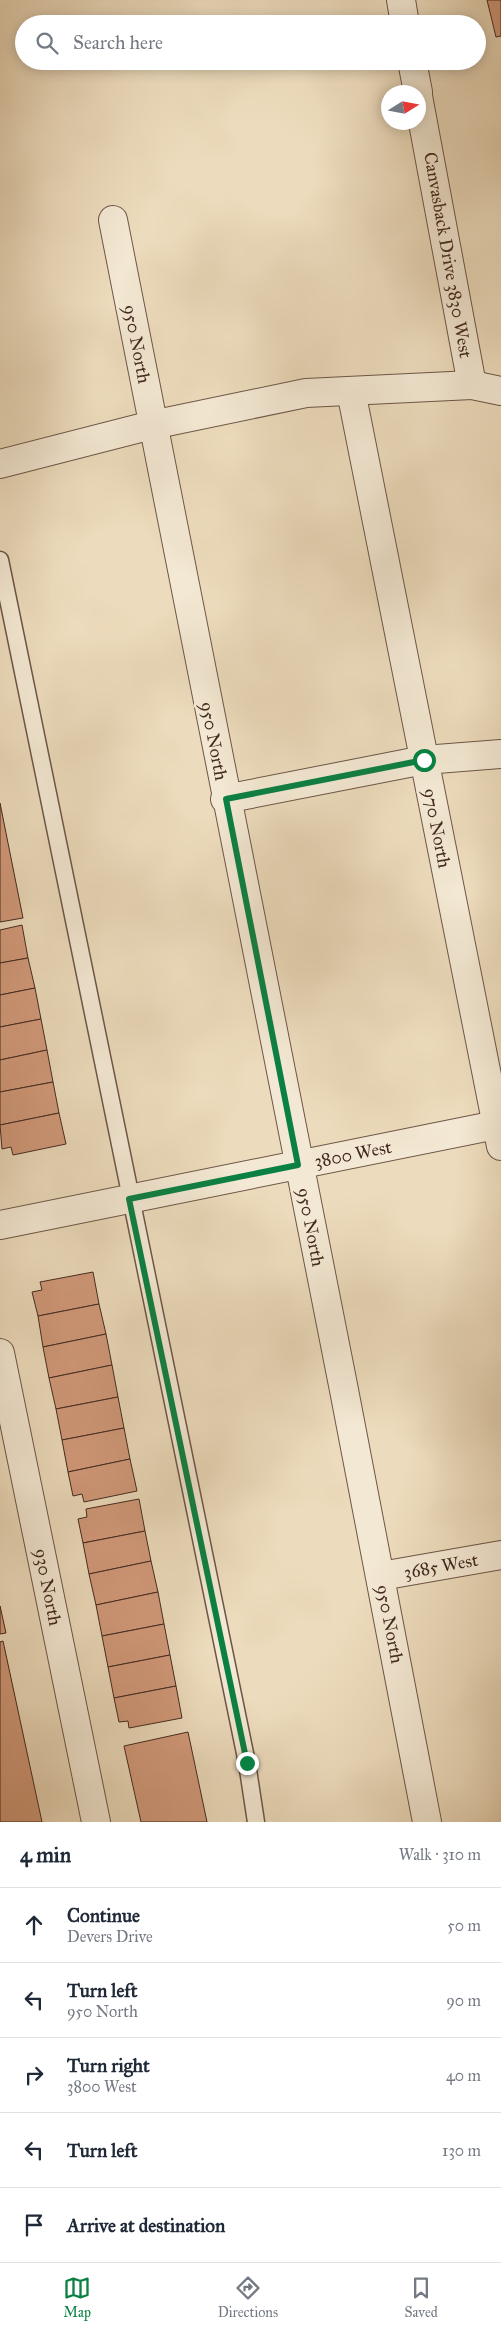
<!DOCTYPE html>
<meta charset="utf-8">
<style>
:root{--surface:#fff;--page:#f6f6f7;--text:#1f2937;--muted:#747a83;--line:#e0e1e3;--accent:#0b8043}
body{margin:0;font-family:"IM FELL Great Primer",serif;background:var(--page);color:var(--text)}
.compass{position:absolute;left:381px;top:85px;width:45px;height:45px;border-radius:50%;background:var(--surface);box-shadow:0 2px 12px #0003;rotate:79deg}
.stop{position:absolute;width:15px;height:15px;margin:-11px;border:4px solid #0b8043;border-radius:50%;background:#fff}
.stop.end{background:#0b8043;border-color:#fff;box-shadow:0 1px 5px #0008}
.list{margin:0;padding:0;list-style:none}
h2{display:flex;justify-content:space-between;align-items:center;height:65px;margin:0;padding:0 20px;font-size:21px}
h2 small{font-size:16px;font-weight:400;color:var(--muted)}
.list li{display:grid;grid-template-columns:32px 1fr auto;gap:15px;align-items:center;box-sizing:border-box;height:75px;padding:0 20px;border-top:1px solid var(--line)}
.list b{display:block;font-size:19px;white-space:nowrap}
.list p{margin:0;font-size:16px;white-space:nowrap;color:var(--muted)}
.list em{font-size:16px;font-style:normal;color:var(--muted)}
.icon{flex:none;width:28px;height:28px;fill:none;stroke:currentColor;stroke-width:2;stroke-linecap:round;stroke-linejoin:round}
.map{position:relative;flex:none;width:501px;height:1822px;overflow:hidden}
.search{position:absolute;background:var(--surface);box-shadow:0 2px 12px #0003;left:15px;right:15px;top:15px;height:55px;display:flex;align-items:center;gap:12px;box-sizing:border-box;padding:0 18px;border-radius:28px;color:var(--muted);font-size:19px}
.sheet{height:440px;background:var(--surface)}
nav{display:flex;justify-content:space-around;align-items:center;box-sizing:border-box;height:70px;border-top:1px solid var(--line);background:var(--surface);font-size:14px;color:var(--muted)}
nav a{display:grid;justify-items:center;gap:2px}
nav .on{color:var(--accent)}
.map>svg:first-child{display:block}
.building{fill:#d1997a;stroke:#432a20}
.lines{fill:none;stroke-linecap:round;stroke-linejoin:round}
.service-casing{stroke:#6d5647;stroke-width:19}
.minor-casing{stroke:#6d5647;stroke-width:30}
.service{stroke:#f3e8d3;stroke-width:16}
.minor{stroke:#f3e8d3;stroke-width:28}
.route{stroke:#0b8043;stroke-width:6}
.labels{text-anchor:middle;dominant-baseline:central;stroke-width:5;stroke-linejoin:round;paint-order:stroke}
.street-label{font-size:18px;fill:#432a20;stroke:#f3e8d3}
</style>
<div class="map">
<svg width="501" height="1822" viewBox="0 0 501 1822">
<rect width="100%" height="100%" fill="#ecdbbc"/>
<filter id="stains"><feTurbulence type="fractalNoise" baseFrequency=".004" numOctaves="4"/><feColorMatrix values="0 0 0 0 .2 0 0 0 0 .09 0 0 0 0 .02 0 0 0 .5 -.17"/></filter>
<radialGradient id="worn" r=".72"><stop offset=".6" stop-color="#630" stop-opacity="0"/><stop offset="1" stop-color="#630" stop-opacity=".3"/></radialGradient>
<g class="building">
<polygon points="487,0 501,0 501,36 496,37"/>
<polygon points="0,803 23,918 0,922"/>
<polygon points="22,925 28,958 0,963 0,930"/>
<polygon points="28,958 35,988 0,995 0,963"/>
<polygon points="35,988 41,1019 0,1027 0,995"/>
<polygon points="41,1019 47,1050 0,1060 0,1027"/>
<polygon points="47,1050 53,1082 0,1092 0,1060"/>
<polygon points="53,1082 59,1113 0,1125 0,1092"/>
<polygon points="59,1113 66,1144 13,1155 11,1147 2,1149 0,1125"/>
<polygon points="93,1272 99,1304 38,1316 32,1292 42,1290 40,1282"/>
<polygon points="99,1304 106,1334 43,1347 38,1316"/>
<polygon points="106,1334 112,1365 49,1378 43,1347"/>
<polygon points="112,1365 118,1397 56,1409 49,1378"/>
<polygon points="118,1397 124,1428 62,1440 56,1409"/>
<polygon points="124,1428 130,1459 68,1472 62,1440"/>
<polygon points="130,1459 137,1491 84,1502 82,1494 73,1496 68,1472"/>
<polygon points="139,1499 145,1531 83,1543 78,1519 87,1517 86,1509"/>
<polygon points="145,1531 151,1561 89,1574 83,1543"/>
<polygon points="151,1561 158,1592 96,1605 89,1574"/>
<polygon points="158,1592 164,1624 102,1636 96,1605"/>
<polygon points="0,1606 6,1633 0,1634"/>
<polygon points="164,1624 170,1655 108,1667 102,1636"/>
<polygon points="3,1641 42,1822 0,1822 0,1642"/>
<polygon points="170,1655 176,1686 114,1698 108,1667"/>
<polygon points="176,1686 182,1718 129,1728 128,1721 119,1722 114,1698"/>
<polygon points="188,1732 207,1822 141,1822 124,1746"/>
</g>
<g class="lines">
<defs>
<polyline id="service" points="0,560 247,1763 256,1822"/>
<g id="minor">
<polyline points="401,0 405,24"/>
<polyline points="412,61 418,92"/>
<polyline points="418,96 472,385 501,391"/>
<path d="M113 220C215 754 327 1287 427 1822"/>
<polyline points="351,391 501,1146"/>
<polyline points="0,464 152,425 306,393 472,385"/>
<polyline points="225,799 424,760 501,754"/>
<polyline points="0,1225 501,1124"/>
<polyline points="0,1353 96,1822"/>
<polyline points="381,1576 501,1555"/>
</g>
</defs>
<use href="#service" class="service-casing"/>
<use href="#minor" class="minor-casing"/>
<use href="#service" class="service"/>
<use href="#minor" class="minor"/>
</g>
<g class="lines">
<polyline class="route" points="247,1763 129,1199 298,1165 226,799 424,760"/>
</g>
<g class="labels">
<g class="street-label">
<text transform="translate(448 255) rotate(80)">Canvasback Drive 3830 West</text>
<text transform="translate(137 344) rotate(79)">950 North</text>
<text transform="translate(214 741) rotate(79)">950 North</text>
<text transform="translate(437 828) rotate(79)">970 North</text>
<text transform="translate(353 1154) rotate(-11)">3800 West</text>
<text transform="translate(311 1227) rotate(79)">950 North</text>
<text transform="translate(441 1566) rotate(-10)">3685 West</text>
<text transform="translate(48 1587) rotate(79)">930 North</text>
<text transform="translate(390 1624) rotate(79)">950 North</text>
</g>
</g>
<rect width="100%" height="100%" filter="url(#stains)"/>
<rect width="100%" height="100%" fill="url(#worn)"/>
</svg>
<svg class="compass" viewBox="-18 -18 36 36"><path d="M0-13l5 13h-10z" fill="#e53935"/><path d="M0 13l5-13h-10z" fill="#747a83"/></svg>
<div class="stop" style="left:424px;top:760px"></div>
<div class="stop end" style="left:247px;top:1763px"></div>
<div class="search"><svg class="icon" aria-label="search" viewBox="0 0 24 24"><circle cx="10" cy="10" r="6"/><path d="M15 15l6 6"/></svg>Search here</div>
</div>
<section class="sheet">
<h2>4 min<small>Walk · 310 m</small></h2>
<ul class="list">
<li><svg class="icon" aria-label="ahead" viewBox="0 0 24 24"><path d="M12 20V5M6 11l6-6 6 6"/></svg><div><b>Continue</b><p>Devers Drive</p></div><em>50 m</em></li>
<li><svg class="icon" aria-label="left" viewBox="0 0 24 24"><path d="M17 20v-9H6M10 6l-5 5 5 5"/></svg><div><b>Turn left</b><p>950 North</p></div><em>90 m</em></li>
<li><svg class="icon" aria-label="right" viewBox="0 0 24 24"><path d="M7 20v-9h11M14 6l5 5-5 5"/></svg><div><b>Turn right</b><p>3800 West</p></div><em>40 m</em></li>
<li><svg class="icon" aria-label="left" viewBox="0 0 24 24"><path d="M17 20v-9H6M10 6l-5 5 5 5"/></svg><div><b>Turn left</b></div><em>130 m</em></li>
<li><svg class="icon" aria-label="arrive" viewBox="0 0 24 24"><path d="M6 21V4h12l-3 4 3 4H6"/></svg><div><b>Arrive at destination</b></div></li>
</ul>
</section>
<nav>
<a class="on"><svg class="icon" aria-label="map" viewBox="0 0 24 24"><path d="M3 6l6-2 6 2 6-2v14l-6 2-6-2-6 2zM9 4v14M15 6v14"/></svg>Map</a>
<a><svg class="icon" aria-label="directions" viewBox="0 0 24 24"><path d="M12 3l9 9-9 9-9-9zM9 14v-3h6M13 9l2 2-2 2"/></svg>Directions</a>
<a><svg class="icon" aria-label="saved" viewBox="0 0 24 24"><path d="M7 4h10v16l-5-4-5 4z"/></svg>Saved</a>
</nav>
